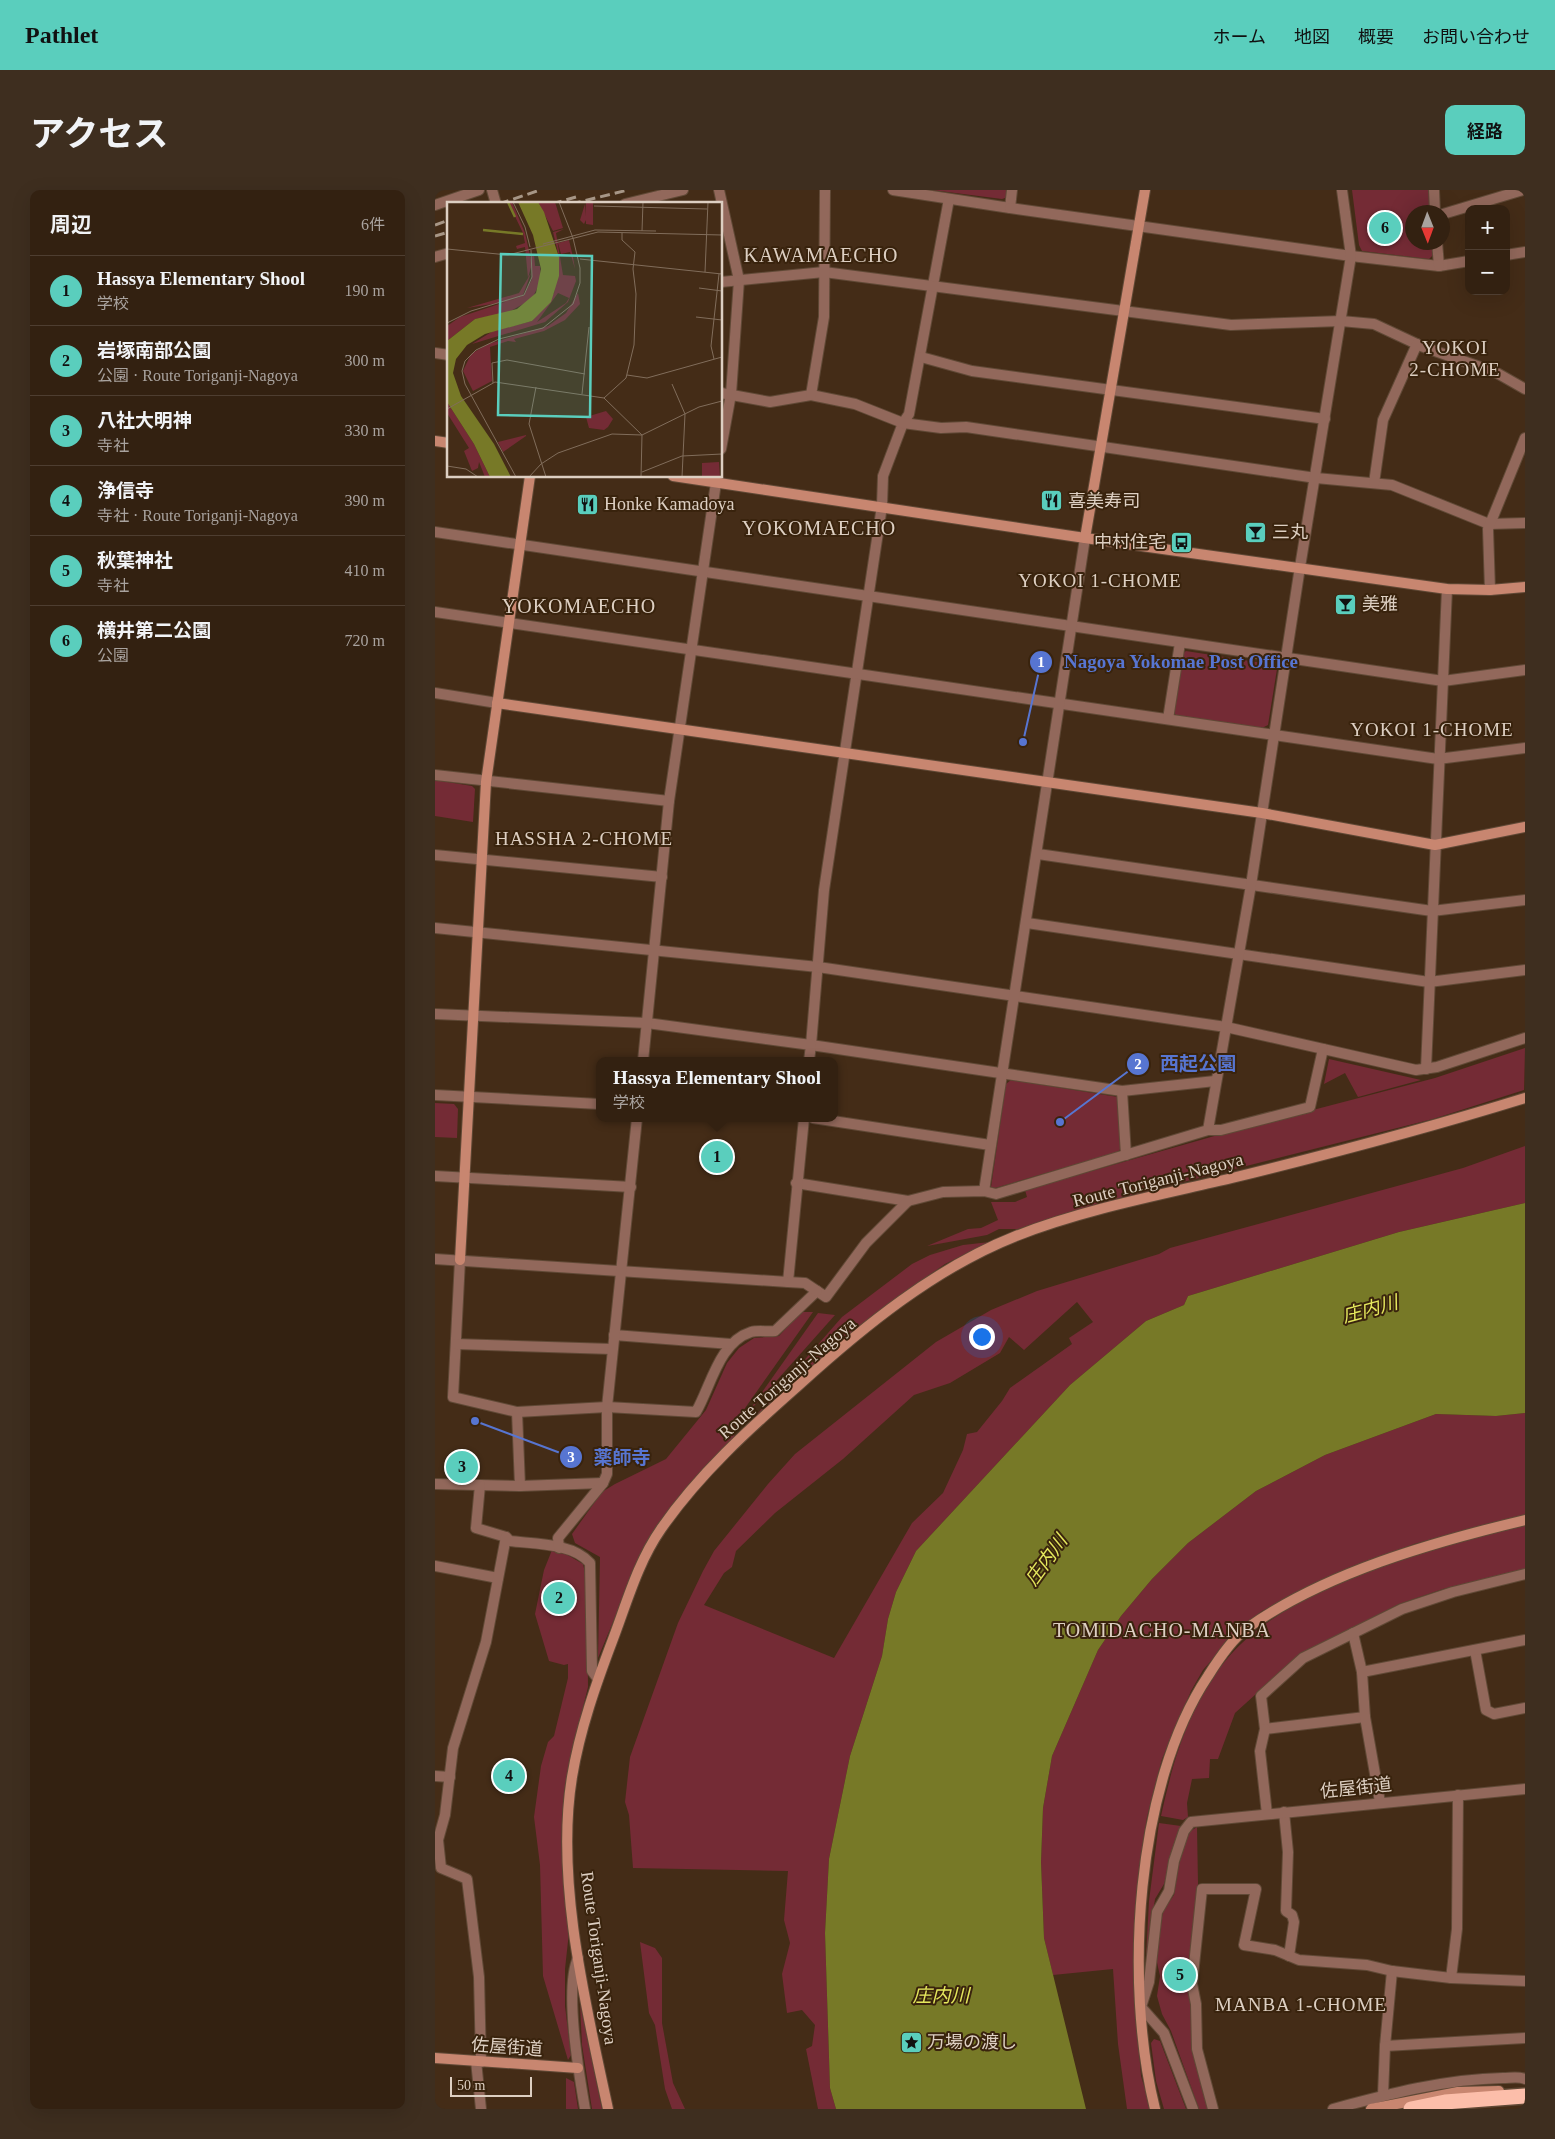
<!DOCTYPE html>
<html lang="ja">
<meta charset="utf-8">
<style>
:root{--surface:#332111;--page:#3e2e1f;--text:#f1f3f6;--muted:#a9a39f;--line:#4e3e31;--accent:#5acebd}
body{margin:0;font-family:"Times New Roman","Noto Sans JP",serif;background:var(--page);color:var(--text)}
.controls{position:absolute;right:15px;top:15px;display:grid;overflow:hidden;border-radius:10px;box-shadow:0 5px 20px #0002}
.controls button{width:45px;height:45px;display:grid;place-items:center;padding:0;border:0;border-bottom:1px solid var(--line);background:var(--surface);color:var(--text);font:25px sans-serif}
.compass{position:absolute;left:970px;top:15px;width:45px;height:45px;border-radius:50%;background:var(--surface);box-shadow:0 5px 20px #0002;rotate:179deg}
.scale{position:absolute;left:15px;bottom:12px;width:82px;box-sizing:border-box;padding-left:5px;border:2px solid #ddcfc2;border-top:0;font-size:14px;line-height:18px;white-space:nowrap;color:#ddcfc2;-webkit-text-stroke:4px #39230d;paint-order:stroke}
.you{position:absolute;left:546px;top:1146px;width:18px;height:18px;margin:-12px;border:4px solid #fff;border-radius:50%;background:#1a73e8;box-shadow:0 0 0 8px #1a73e833}
.badge{display:grid;place-items:center;width:32px;height:32px;border-radius:50%;background:var(--accent);color:#111;font-size:16px;font-weight:700}
.pin{position:absolute;translate:-50% -50%;border:2px solid #fff;box-shadow:0 1px 5px #0006}
.popup{position:absolute;left:161px;top:867px;width:242px;height:65px;box-sizing:border-box;display:grid;place-content:center;border-radius:10px;background:var(--surface);filter:drop-shadow(0 1px 4px #0005);font-size:16px;white-space:nowrap;color:var(--muted)}
.popup b{font-size:19px;color:var(--text)}
.popup::after{content:'';position:absolute;left:50%;top:100%;margin-left:-10px;border:10px solid transparent;border-top-color:var(--surface)}
.list{margin:0;padding:0;list-style:none}
h2{display:flex;justify-content:space-between;align-items:center;height:65px;margin:0;padding:0 20px;font-size:21px}
h2 small{font-size:16px;font-weight:400;color:var(--muted)}
.list li{display:grid;grid-template-columns:32px 1fr auto;gap:15px;align-items:center;box-sizing:border-box;height:70px;padding:0 20px;border-top:1px solid var(--line)}
.list b{display:block;font-size:19px;white-space:nowrap}
.list p{margin:0;font-size:16px;white-space:nowrap;color:var(--muted)}
.list em{font-size:16px;font-style:normal;color:var(--muted)}
.map{position:relative;flex:none;width:1090px;height:1919px;overflow:hidden;border-radius:10px}
header{display:flex;align-items:center;gap:30px;box-sizing:border-box;height:70px;padding:0 25px;background:var(--accent);color:#111}
header strong{font-size:24px}
nav{display:flex;gap:28px;margin-inline-start:auto;font-size:18px}
.intro{display:flex;align-items:center;justify-content:space-between;box-sizing:border-box;height:120px;padding:0 30px}
h1{margin:0;font-size:35px}
.button{padding:12px 22px;border-radius:10px;background:var(--accent);color:#111;font-size:18px;font-weight:700}
main{display:flex;gap:30px;padding:0 30px}
aside{flex:1;background:var(--surface);border-radius:10px;box-shadow:0 5px 20px #0002}
.map>svg:first-child{display:block}
.green{fill:#742b35;fill-rule:evenodd}
.water{fill:#777927}
.lines{fill:none;stroke-linecap:round;stroke-linejoin:round}
.street-casing{stroke:#604936;stroke-width:12}
.secondary-casing{stroke:#604936;stroke-width:12}
.highway-casing{stroke:#604936;stroke-width:18}
.street{stroke:#92685b;stroke-width:10}
.secondary{stroke:#c88670;stroke-width:10}
.highway{stroke:#fcbeaa;stroke-width:15}
.rail{stroke:#a79686;stroke-width:3;stroke-dasharray:10 5;stroke-linecap:butt}
.labels{text-anchor:middle;dominant-baseline:central;stroke-width:4;stroke-linejoin:round;paint-order:stroke}
.poi-label{font-size:18px;fill:#ddcfc2;stroke:#39230d;text-anchor:start}
.street-label{font-size:18px;fill:#ddcfc2;stroke:#39230d}
.neighbourhood-label{font-size:19px;letter-spacing:1px;fill:#ddcfc2;stroke:#39230d}
.water-label{font-size:19px;font-style:italic;fill:#e5e85d;stroke:#39230d}
.quarter-label{font-size:20px;letter-spacing:1px;fill:#ddcfc2;stroke:#39230d}
.inset-river{fill:none;stroke:#777927;stroke-width:2.5}
.inset-road{fill:none;stroke:#816d5b;stroke-width:1}
.view{fill:#5acebd;fill-opacity:0.15;stroke:#5acebd;stroke-width:2.5}
.inset-edge{fill:none;stroke:#ddcfc2;stroke-width:2.5}
.leader{fill:none;stroke:#5775d1;stroke-width:2}
.callout-dot{fill:#5775d1;stroke:#39230d;stroke-width:2}
.mark-label{font-size:15px;text-anchor:middle;font-weight:bold;fill:#fff}
.callout-label{font-size:19px;text-anchor:middle;font-weight:bold;fill:#5775d1;stroke:#39230d;stroke-width:4;stroke-linejoin:round;paint-order:stroke}
</style>
<header>
<strong>Pathlet</strong>
<nav><a>ホーム</a><a>地図</a><a>概要</a><a>お問い合わせ</a></nav>
</header>
<div class="intro"><h1>アクセス</h1><a class="button">経路</a></div>
<main>
<aside>
<h2>周辺<small>6件</small></h2>
<ul class="list">
<li><span class="badge">1</span><div><b>Hassya Elementary Shool</b><p>学校</p></div><em>190 m</em></li>
<li><span class="badge">2</span><div><b>岩塚南部公園</b><p>公園 · Route Toriganji-Nagoya</p></div><em>300 m</em></li>
<li><span class="badge">3</span><div><b>八社大明神</b><p>寺社</p></div><em>330 m</em></li>
<li><span class="badge">4</span><div><b>浄信寺</b><p>寺社 · Route Toriganji-Nagoya</p></div><em>390 m</em></li>
<li><span class="badge">5</span><div><b>秋葉神社</b><p>寺社</p></div><em>410 m</em></li>
<li><span class="badge">6</span><div><b>横井第二公園</b><p>公園</p></div><em>720 m</em></li>
</ul>
</aside>
<div class="map">
<svg width="1090" height="1919" viewBox="0 0 1090 1919">
<rect width="100%" height="100%" fill="#442c17"/>
<g class="green">
<polygon points="497,0 574,0 573,7 567,9"/>
<polygon points="917,0 995,0 997,22 978,22 978,52 999,53 1000,63 994,69 927,61 924,55"/>
<polygon points="751,461 840,475 842,479 833,535 827,538 742,526 738,522 747,464"/>
<polygon points="0,590 37,596 40,599 38,632 0,626"/>
<polygon points="1090,858 1089,900 998,929 665,1013 583,1039 564,1039 552,1045 492,1056 533,1039 546,1038 563,1030 556,1012 580,1012 592,1007 590,1000 783,945 1000,888"/>
<polygon points="894,869 986,890 923,907 910,883 889,894"/>
<polygon points="576,890 683,907 686,958 683,962 560,998 556,997 571,894"/>
<polygon points="0,913 19,914 23,919 22,948 0,947"/>
<path d="M1090 956V1013L964 1042 753 1106 749 1115 711 1131 635 1195 481 1361 461 1402 453 1429 447 1466 415 1566 394 1669 390 1743 395 1898 401 1919H383L371 1859 377 1856 380 1835 367 1820 352 1823 347 1784 355 1753 349 1730 353 1681 198 1678 194 1625 190 1612 195 1567 243 1433 268 1381 279 1361 333 1294 360 1264 501 1152 556 1120 602 1101 724 1064 735 1058 1028 978ZM642 1112 658 1132 634 1148 637 1154 575 1198 567 1211 542 1242 532 1244 528 1260 508 1303 477 1333 399 1468 269 1415 289 1383 297 1377 301 1361 340 1323 408 1269 479 1205 515 1193 565 1163 574 1147 589 1160Z"/>
<polygon points="555,1052 510,1074 463,1107 354,1195 317,1230 407,1127 477,1074 495,1065 528,1055"/>
<polygon points="365,1122 378,1122 303,1228 299,1247 254,1295 225,1331 205,1367 163,1468 165,1367 140,1353 137,1344 167,1302 180,1294 231,1269 271,1220 292,1173 304,1158 319,1148 344,1146"/>
<polygon points="383,1123 400,1125 311,1225"/>
<polygon points="1090,1223 1090,1325 979,1354 892,1389 827,1421 802,1441 768,1480 756,1501 727,1569 712,1627 705,1672 698,1785 706,1886 716,1919 692,1919 683,1854 678,1779 618,1785 609,1748 606,1672 608,1618 617,1566 663,1460 686,1426 717,1389 753,1353 821,1301 890,1265 1001,1224 1061,1226"/>
<path d="M1090 1335V1379L1008 1399 964 1414 865 1464 800 1523 783 1569H775L774 1588 757 1589 752 1613 753 1627 748 1630 726 1626C738 1571 754 1514 791 1470 853 1395 998 1357 1090 1335Z"/>
<polygon points="117,1360 131,1364 148,1374 152,1391 153,1497 135,1570 129,1602 128,1634 128,1681 134,1742 130,1779 130,1816 136,1865 133,1870 108,1786 105,1675 99,1627 106,1576 113,1552 119,1546 133,1488 133,1474 129,1475 114,1471 100,1424 109,1380"/>
<polygon points="724,1633 746,1636 729,1694 720,1709 711,1768 714,1711"/>
<polygon points="762,1637 763,1694 753,1794 774,1919 764,1919 736,1841 727,1824 722,1806 725,1786 721,1768 728,1721 739,1705 744,1674 754,1642"/>
<polygon points="205,1752 220,1758 227,1768 227,1833 238,1893 250,1919 237,1919 230,1899 220,1835 214,1823"/>
<polygon points="145,1814 167,1919 157,1919 147,1855"/>
<polygon points="719,1849 725,1851 751,1919 729,1919 721,1891 716,1853"/>
<polygon points="131,1888 139,1892 143,1919 131,1919"/>
</g>
<polygon class="water" points="1090,1013 1090,1223 1061,1226 1001,1224 890,1265 821,1301 753,1353 717,1389 686,1426 663,1460 617,1566 608,1618 606,1672 609,1748 651,1919 401,1919 395,1898 390,1743 394,1669 415,1566 447,1466 453,1429 461,1402 481,1361 635,1195 711,1131 749,1115 753,1106 964,1042"/>
<g class="lines">
<defs>
<g id="street">
<polyline points="57,0 61,14"/>
<polyline points="284,0 304,90 296,204 286,259"/>
<polyline points="458,0 575,18 577,0"/>
<polyline points="999,0 1000,22"/>
<polyline points="514,9 474,224 468,233 448,286 447,316 389,700 376,855 687,901 780,891"/>
<polyline points="190,14 248,0"/>
<polyline points="0,15 44,0"/>
<polyline points="575,18 916,66 1004,76 1034,71"/>
<polyline points="1008,24 1088,0"/>
<polyline points="1002,52 1004,76"/>
<polyline points="1071,65 1090,62"/>
<polyline points="0,67 14,63"/>
<polyline points="286,92 389,82 796,135 906,131 939,134 986,156 1062,183 1090,199"/>
<polyline points="0,163 14,165"/>
<polyline points="486,167 537,181 890,229"/>
<polyline points="286,203 335,212 376,205 420,214 468,233 506,238 531,237 881,288 957,295 1054,334 1090,333"/>
<polyline points="376,205 389,127 390,0"/>
<polyline points="939,293 948,230 982,154"/>
<polyline points="0,342 1008,491 1090,480"/>
<polyline points="1055,400 1053,339 1090,248"/>
<polyline points="0,422 1003,569 1090,558"/>
<polyline points="0,503 62,513"/>
<polyline points="733,529 745,453"/>
<polyline points="0,585 234,611"/>
<polyline points="603,664 997,721 1090,710"/>
<polyline points="0,665 227,687"/>
<polyline points="592,733 994,792 1090,780"/>
<polyline points="0,738 383,777 791,837 981,880 1002,877 1090,848"/>
<polyline points="0,824 212,833 376,855 374,871"/>
<polyline points="208,871 234,611 282,286"/>
<polyline points="991,879 1012,399"/>
<polyline points="687,901 691,965"/>
<polyline points="0,905 164,914"/>
<polyline points="378,928 555,955"/>
<polyline points="773,940 786,940 875,917 888,859"/>
<polyline points="0,986 196,997"/>
<polyline points="361,993 473,1011 508,1002 549,1001 561,1004 773,940 816,695 865,377 916,66 907,0"/>
<polyline points="549,1001 650,348"/>
<polyline points="0,1069 353,1092 369,928"/>
<path d="M25 1070 18 1207 82 1222 172 1217 261 1222C276 1196 284 1152 316 1142 323 1140 333 1142 340 1141L382 1101 391 1107 431 1053 473 1011"/>
<polyline points="353,1092 370,1093 382,1101"/>
<polyline points="179,1145 296,1154"/>
<polyline points="21,1154 177,1159"/>
<polyline points="82,1222 85,1296"/>
<polyline points="0,1294 85,1296 168,1293"/>
<path d="M45 1295 41 1338 71 1347 75 1351C100 1354 138 1353 155 1373L157 1481 163 1489"/>
<polyline points="124,1358 123,1348 168,1293 172,1284 172,1217 202,928"/>
<polyline points="0,1376 63,1388"/>
<polyline points="918,1443 927,1482"/>
<polyline points="1040,1460 1051,1520 1059,1524 1090,1518"/>
<polyline points="930,1527 830,1539 826,1506 868,1468 967,1419 1018,1402 1090,1384"/>
<polyline points="830,1539 825,1561 832,1624"/>
<polyline points="0,1586 15,1587"/>
<polyline points="945,1612 930,1527 927,1482 1090,1450"/>
<polyline points="849,1622 853,1662 851,1721 857,1725 859,1732 854,1766"/>
<path d="M143 1768C129 1799 144 1884 150 1919"/>
<polyline points="957,1781 950,1856 1090,1848"/>
<polyline points="1016,1788 1022,1739 1023,1605"/>
<polyline points="41,1871 46,1919"/>
<polyline points="46,1872 44,1787 32,1689 6,1678 3,1650 10,1625 18,1558 51,1452 71,1347"/>
<polyline points="948,1905 950,1856"/>
<polyline points="758,1919 729,1843 706,1817 714,1792 722,1722 734,1701 739,1671 749,1641 756,1632 1090,1599"/>
<polyline points="778,1919 762,1859 761,1814 757,1794 767,1699 821,1699 809,1755 840,1760 864,1770 932,1775 957,1781 1016,1788 1090,1791"/>
<path d="M898 1919C954 1904 1010 1889 1068 1888 1075 1888 1084 1886 1090 1889"/>
</g>
<g id="secondary">
<polyline points="0,251 14,253"/>
<polyline points="238,286 650,348 1012,399 1055,400 1090,397"/>
<polyline points="650,348 710,0"/>
<polyline points="62,513 827,623 1000,655 1090,637"/>
<polyline points="25,1070 51,592 95,286"/>
<polyline points="0,1868 143,1878"/>
<path d="M173 1919C151 1816 120 1691 137 1587 145 1539 161 1494 178 1449 192 1412 203 1372 226 1339 264 1284 314 1239 364 1195 428 1137 500 1078 581 1046 650 1019 725 1005 797 988 895 964 993 938 1090 908"/>
<path d="M720 1919C689 1794 700 1595 773 1486 783 1470 796 1450 811 1439 889 1383 998 1352 1090 1330"/>
<polyline points="936,1919 1023,1902 1064,1901"/>
</g>
<polyline id="highway" points="976,1919 1010,1912 1090,1906"/>
</defs>
<use href="#street" class="street-casing"/>
<use href="#secondary" class="secondary-casing"/>
<use href="#highway" class="highway-casing"/>
<use href="#street" class="street"/>
<use href="#secondary" class="secondary"/>
<use href="#highway" class="highway"/>
<g class="rail">
<polyline points="64,14 105,0"/>
<polyline points="117,14 141,7"/>
<polyline points="136,14 193,0"/>
<polyline points="0,35 14,30"/>
<polyline points="0,46 14,42"/>
</g>
</g>
<defs>
<symbol id="restaurant-square" viewBox="-11 -11 22 22"><rect x="-9" y="-9" width="18" height="18" rx="4" fill="#5acebd" stroke="#39230d"/><path d="M-5-6h1v4h1v-4h1v4h1v-4h1v5L-1.5 .5V6h-2V.5L-5-1ZM5-6V6H3V1.5H1.5Q1.5-4 5-6Z" fill="#111"/></symbol>
<symbol id="bar-square" viewBox="-11 -11 22 22"><rect x="-9" y="-9" width="18" height="18" rx="4" fill="#5acebd" stroke="#39230d"/><path d="M-6-5H6L.8 .8V4.5H3.5V6h-7V4.5H-.8V.8Z" fill="#111"/></symbol>
<symbol id="bus-square" viewBox="-11 -11 22 22"><rect x="-9" y="-9" width="18" height="18" rx="4" fill="#5acebd" stroke="#39230d"/><path d="M-5-6H5V4H4V6H2V4H-2V6H-4V4H-5ZM-3.5-4V0h7V-4ZM-3.5 1.2v1.5H-2V1.2ZM2 1.2v1.5H3.5V1.2Z" fill="#111"/></symbol>
<symbol id="sight-square" viewBox="-11 -11 22 22"><rect x="-9" y="-9" width="18" height="18" rx="4" fill="#5acebd" stroke="#39230d"/><path d="M0-6L1.8-2.2L6-1.7L2.9 1.2L3.7 5.4L0 3.3L-3.7 5.4L-2.9 1.2L-6-1.7L-1.8-2.2Z" fill="#111"/></symbol>
</defs>
<g fill-rule="evenodd">
<use href="#restaurant-square" x="604" y="298" width="25" height="25"/>
<use href="#restaurant-square" x="140" y="302" width="25" height="25"/>
<use href="#bar-square" x="808" y="330" width="25" height="25"/>
<use href="#bus-square" x="734" y="340" width="25" height="25"/>
<use href="#bar-square" x="898" y="402" width="25" height="25"/>
<use href="#sight-square" x="464" y="1840" width="25" height="25"/>
</g>
<g class="labels">
<g class="poi-label">
<text x="633" y="311">喜美寿司</text>
<text x="169" y="314">Honke Kamadoya</text>
<text x="837" y="342">三丸</text>
<text x="731" y="352" text-anchor="end">中村住宅</text>
<text x="927" y="414">美雅</text>
<text x="492" y="1852">万場の渡し</text>
</g>
<g class="street-label">
<text transform="translate(723 990) rotate(-14)">Route Toriganji-Nagoya</text>
<text transform="translate(352 1188) rotate(-41)">Route Toriganji-Nagoya</text>
<text transform="translate(921 1598) rotate(-6)">佐屋街道</text>
<text transform="translate(164 1768) rotate(82)">Route Toriganji-Nagoya</text>
<text transform="translate(72 1857) rotate(4)">佐屋街道</text>
</g>
<g class="neighbourhood-label">
<text x="1020" y="157">YOKOI<tspan x="1020" dy="22">2-CHOME</tspan></text>
<text x="665" y="390">YOKOI 1-CHOME</text>
<text x="997" y="539">YOKOI 1-CHOME</text>
<text x="149" y="648">HASSHA 2-CHOME</text>
<text x="866" y="1814">MANBA 1-CHOME</text>
</g>
<g class="water-label">
<text transform="translate(935 1119) rotate(-15)">庄内川</text>
<text transform="translate(611 1370) rotate(-54)">庄内川</text>
<text x="506" y="1805">庄内川</text>
</g>
<g class="quarter-label">
<text x="386" y="65">KAWAMAECHO</text>
<text x="384" y="338">YOKOMAECHO</text>
<text x="144" y="416">YOKOMAECHO</text>
<text x="727" y="1440">TOMIDACHO-MANBA</text>
</g>
</g>
<g transform="translate(12 12)">
<rect width="275" height="275" fill="#442c17"/>
<path d="M61 0H65L78 31 85 62 81 76 78 45 70 47 69 44 78 41 76 31ZM91 0H108L116 26 106 29ZM139 0H146V23L139 22V18L137 22 133 18 138 2V14ZM117 27 109 31 116 73 128 74 129 79 121 100 98 120 25 142 46 129 85 119 107 91 112 55 106 30ZM111 91 122 96 119 101 90 120ZM122 38 126 55 128 67 123 50 114 52 111 41ZM85 52H87L88 64H93L94 78 85 97 60 111 28 117 0 139V124L13 115 58 100 20 106 72 91 84 71 76 93 60 100 77 93 85 77ZM131 91 133 102 118 118 97 129 67 137 69 140 61 139 43 145 45 179 26 189 16 169 24 152 41 142 101 124 119 111ZM0 200 27 242 43 275H38L32 260 31 266 25 269 17 249 22 246 0 211ZM159 209 166 217 161 225 157 228 142 226 139 215ZM79 233V234L56 250 51 240ZM272 260 273 275H255V261Z" fill="#742b35" fill-rule="evenodd"/>
<path d="M71 0H91L97 10 112 55V74L104 100 85 119 38 132 20 143 9 157 6 171 14 194 47 242 64 275H43L27 242 0 200V139L28 117 70 107 89 91 94 67 86 33Z" fill="#777927"/>
<path class="inset-river" d="M61 0 68 15M36 28 76 32"/>
<path class="inset-road" d="M66 0 78 25 83 45M147 4 260 7M195 29 196 0M96 42 148 28 209 29M0 47 61 53 151 30 275 33M133 57 275 72M258 70 261 0M252 86 275 89M249 115 275 118M0 121 24 109 77 93 85 75 84 48M267 157 264 144 272 72M180 173 200 176 275 155M46 181 45 161 60 158 138 172M225 182 238 212 235 275M89 185 82 222 99 275M135 192 142 125M0 207 48 180 157 196 179 176 187 143 189 92 186 67 188 50 175 38V31M0 264 19 267 31 275M195 270 235 254 275 252M69 275 18 182 15 169 18 159 29 148 52 137 96 126 126 102 133 81V66L126 36 112 0M82 275 94 262 111 251 165 232 195 233 157 196M194 275 195 233 252 205 275 199"/>
<path class="view" d="M54 52 145 54 143 215 51 213Z"/>
<rect width="275" height="275" class="inset-edge"/>
</g>
<path class="leader" d="M588 552L606 472M625 932L703 874M40 1231L136 1267"/>
<g class="callout-dot">
<circle cx="588" cy="552" r="5"/>
<circle cx="625" cy="932" r="5"/>
<circle cx="40" cy="1231" r="5"/>
<circle cx="606" cy="472" r="12"/>
<circle cx="703" cy="874" r="12"/>
<circle cx="136" cy="1267" r="12"/>
</g>
<g class="mark-label">
<text x="606" y="477">1</text>
<text x="703" y="879">2</text>
<text x="136" y="1272">3</text>
</g>
<g class="callout-label">
<text x="746" y="478">Nagoya Yokomae Post Office</text>
<text x="763" y="880">西起公園</text>
<text x="187" y="1274">薬師寺</text>
</g>
</svg>
<div class="controls">
<button>+</button>
<button>−</button>
</div>
<svg class="compass" viewBox="-18 -18 36 36"><path d="M0-13l5 13h-10z" fill="#e53935"/><path d="M0 13l5-13h-10z" fill="#a9a39f"/></svg>
<div class="scale">50 m</div>
<div class="you"></div>
<div class="pin badge" style="left:282px;top:967px">1</div>
<div class="popup"><b>Hassya Elementary Shool</b>学校</div>
<div class="pin badge" style="left:124px;top:1408px">2</div>
<div class="pin badge" style="left:27px;top:1277px">3</div>
<div class="pin badge" style="left:74px;top:1586px">4</div>
<div class="pin badge" style="left:745px;top:1785px">5</div>
<div class="pin badge" style="left:950px;top:38px">6</div>
</div>
</main>
